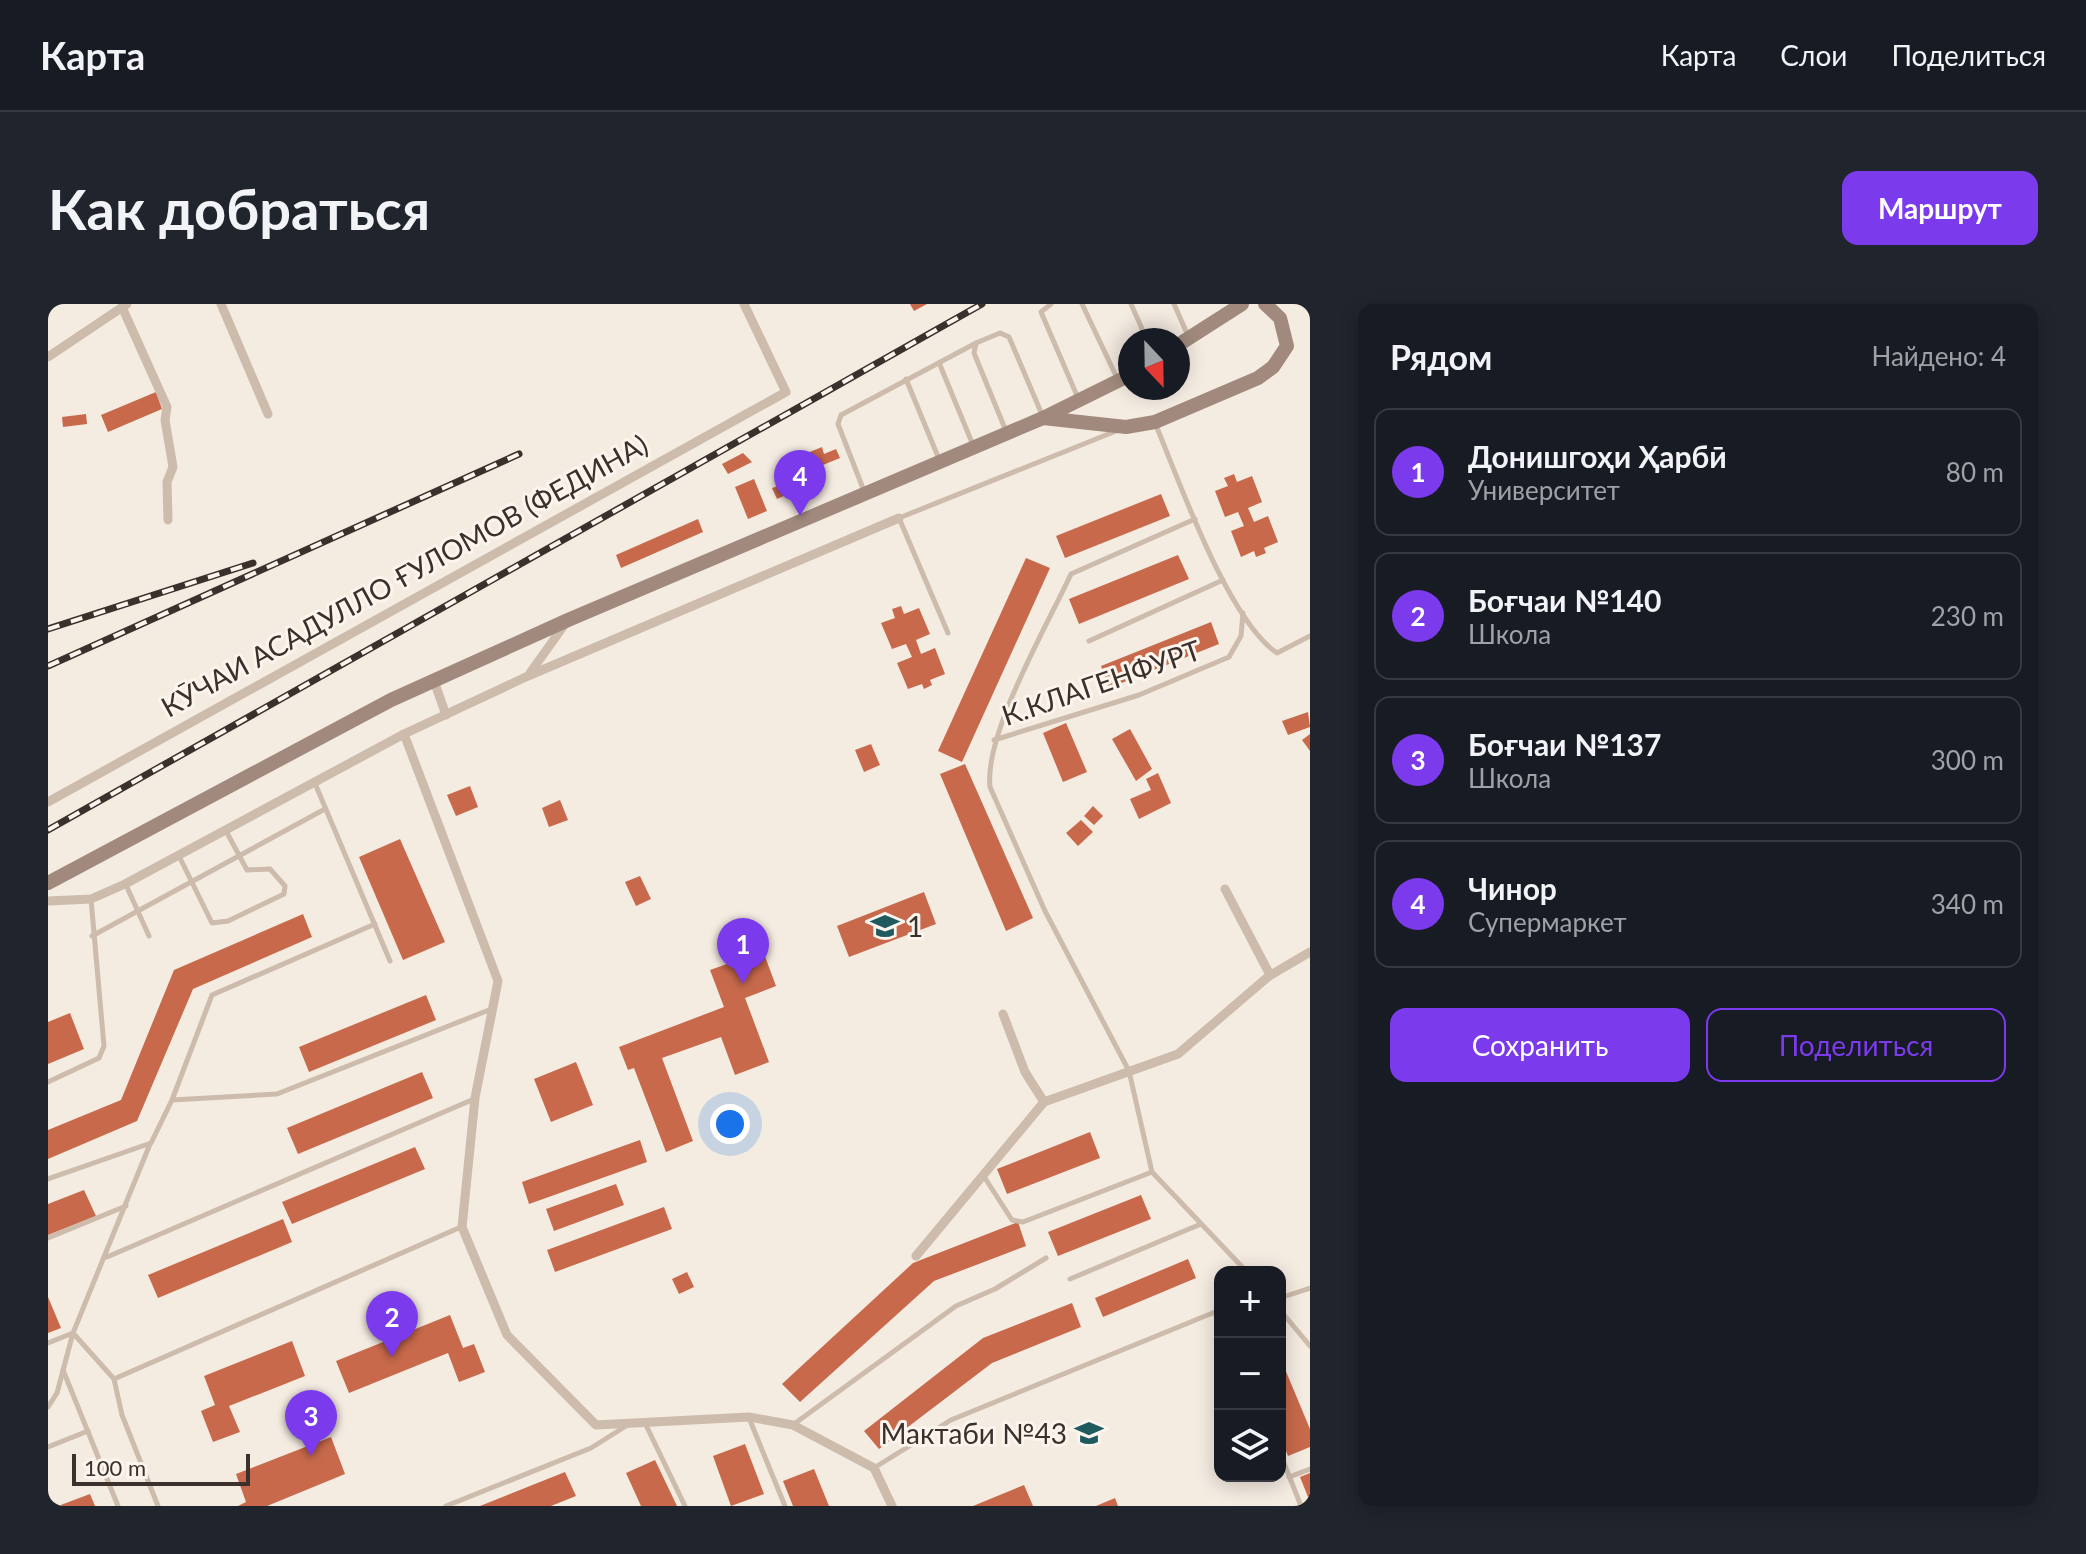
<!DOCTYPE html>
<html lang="ru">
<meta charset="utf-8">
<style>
:root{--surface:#171b24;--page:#20242c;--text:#f1f3f6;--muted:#9ea1a6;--line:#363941;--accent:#7c3aed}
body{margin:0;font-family:Lato,sans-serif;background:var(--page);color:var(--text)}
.controls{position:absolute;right:24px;bottom:24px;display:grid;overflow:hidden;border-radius:16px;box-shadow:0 4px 20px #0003}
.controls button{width:72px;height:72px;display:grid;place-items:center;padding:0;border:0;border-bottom:2px solid var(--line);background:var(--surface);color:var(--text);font:40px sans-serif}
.compass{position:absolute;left:1070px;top:24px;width:72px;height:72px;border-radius:50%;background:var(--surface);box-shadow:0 4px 20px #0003;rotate:158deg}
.scale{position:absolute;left:24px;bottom:20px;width:178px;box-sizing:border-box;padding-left:8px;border:4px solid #3b302b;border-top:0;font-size:22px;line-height:28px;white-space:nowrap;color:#3b302b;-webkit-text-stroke:6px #fbf5ee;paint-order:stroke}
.you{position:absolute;left:682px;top:820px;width:28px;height:28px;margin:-20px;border:6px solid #fff;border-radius:50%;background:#1a73e8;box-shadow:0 0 0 12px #1a73e833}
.badge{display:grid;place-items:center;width:52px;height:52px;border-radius:50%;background:var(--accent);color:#fff;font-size:26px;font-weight:700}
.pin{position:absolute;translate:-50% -66px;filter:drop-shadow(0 2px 4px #0008)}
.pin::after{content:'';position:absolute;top:42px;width:28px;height:24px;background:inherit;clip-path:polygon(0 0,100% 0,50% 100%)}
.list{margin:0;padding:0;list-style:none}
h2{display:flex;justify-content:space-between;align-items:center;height:104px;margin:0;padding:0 32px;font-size:34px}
h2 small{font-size:26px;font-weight:400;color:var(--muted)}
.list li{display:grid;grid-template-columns:52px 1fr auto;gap:24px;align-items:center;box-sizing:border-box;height:128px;margin:0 16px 16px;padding:0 16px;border:2px solid var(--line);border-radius:16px}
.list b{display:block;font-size:30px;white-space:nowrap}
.list p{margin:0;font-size:26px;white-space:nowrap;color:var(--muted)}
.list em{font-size:26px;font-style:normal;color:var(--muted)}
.actions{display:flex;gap:16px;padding:24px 32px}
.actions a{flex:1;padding:18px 0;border:2px solid var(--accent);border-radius:16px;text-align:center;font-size:28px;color:var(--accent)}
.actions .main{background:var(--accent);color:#fff}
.icon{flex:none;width:44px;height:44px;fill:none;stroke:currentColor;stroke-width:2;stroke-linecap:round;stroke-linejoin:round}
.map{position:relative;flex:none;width:1262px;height:1202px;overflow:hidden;border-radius:16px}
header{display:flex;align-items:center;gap:48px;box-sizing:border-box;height:112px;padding:0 40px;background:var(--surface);border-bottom:2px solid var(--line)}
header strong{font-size:38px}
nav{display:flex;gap:44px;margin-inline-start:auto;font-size:28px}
.intro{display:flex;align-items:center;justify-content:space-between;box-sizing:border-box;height:192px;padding:0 48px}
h1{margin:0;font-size:56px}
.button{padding:20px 36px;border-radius:16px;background:var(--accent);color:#fff;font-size:28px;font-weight:700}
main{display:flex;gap:48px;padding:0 48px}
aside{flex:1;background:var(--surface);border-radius:16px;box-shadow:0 4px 20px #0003}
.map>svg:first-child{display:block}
.building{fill:#c8694b}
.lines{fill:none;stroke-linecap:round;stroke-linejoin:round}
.lane{stroke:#cdbbac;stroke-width:5}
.street{stroke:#cdbbac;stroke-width:9}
.secondary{stroke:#a18a7d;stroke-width:14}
.rail-casing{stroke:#3b302b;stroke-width:7}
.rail{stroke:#fbf5ee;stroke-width:4;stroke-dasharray:12;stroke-linecap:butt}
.labels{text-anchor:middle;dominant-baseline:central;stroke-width:6;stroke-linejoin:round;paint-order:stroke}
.street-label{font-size:28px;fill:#3b302b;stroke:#fbf5ee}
.poi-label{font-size:28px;fill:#3b302b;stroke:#fbf5ee;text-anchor:start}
</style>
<header>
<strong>Карта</strong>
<nav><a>Карта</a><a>Слои</a><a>Поделиться</a></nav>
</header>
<div class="intro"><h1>Как добраться</h1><a class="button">Маршрут</a></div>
<main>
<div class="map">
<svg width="1262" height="1202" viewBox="0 0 1262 1202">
<rect width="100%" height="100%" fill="#f4ebe1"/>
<g class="building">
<polygon points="862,0 879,0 866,7"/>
<polygon points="108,88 114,105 60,128 53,111"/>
<polygon points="38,110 39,120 15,123 14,113"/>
<polygon points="774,143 776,150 788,145 792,154 765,165 759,149"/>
<polygon points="695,149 704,158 680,170 674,160"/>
<polygon points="743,164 752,185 729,195 724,184 730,182 726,171"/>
<polygon points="1186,170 1189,178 1204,172 1214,198 1200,204 1206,218 1220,212 1230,238 1216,244 1218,249 1208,253 1206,247 1193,253 1183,227 1196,222 1190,208 1177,213 1167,187 1180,182 1176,174"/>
<polygon points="706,175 719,207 700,215 687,183"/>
<polygon points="1113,190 1122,212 1017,254 1008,232"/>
<polygon points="650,215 655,228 573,264 568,251"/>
<polygon points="1130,251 1141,275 1031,320 1021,295"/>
<polygon points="978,254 1002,264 914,458 890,447"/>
<polygon points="853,302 856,310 871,304 882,330 868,336 873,350 887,344 897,370 882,376 884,381 876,385 874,380 860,385 849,359 864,353 858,340 844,345 833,319 847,314 844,305"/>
<polygon points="1163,318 1171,340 1061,384 1053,362"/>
<polygon points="1260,408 1262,423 1240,431 1234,417"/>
<polygon points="1018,419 1039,468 1015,478 995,429"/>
<polygon points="1082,425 1104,465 1088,477 1064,435"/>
<polygon points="1262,430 1262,447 1254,436"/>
<polygon points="823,440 832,461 816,468 807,446"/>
<polygon points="917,460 985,614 958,627 892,470"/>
<polygon points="1110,469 1123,499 1091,515 1082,495 1103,486 1098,475"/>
<polygon points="422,482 430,503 408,512 399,491"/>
<polygon points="512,496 520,516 501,523 494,504"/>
<polygon points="1045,502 1055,512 1046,521 1036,512"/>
<polygon points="1033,516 1045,528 1030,542 1018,529"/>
<polygon points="352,535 397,638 355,656 311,553"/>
<polygon points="592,572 603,595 588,602 577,578"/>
<polygon points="876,588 888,620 801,653 789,622"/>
<polygon points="255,610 264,633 145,685 89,817 0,855 0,826 73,796 126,666"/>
<polygon points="715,647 728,682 697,694 721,758 687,771 673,733 614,754 645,837 618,848 586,764 580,766 571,743 676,703 662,666"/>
<polygon points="378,691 388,716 261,768 251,743"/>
<polygon points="22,709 36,745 0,760 0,718"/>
<polygon points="528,758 545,801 503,818 486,775"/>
<polygon points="374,768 385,794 250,850 239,824"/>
<polygon points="1042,828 1052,854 959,890 949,865"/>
<polygon points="592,836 599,858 481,900 474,878"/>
<polygon points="367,843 377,865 244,920 234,898"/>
<polygon points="568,880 576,901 506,927 498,905"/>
<polygon points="36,886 48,912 0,931 0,900"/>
<polygon points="1093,891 1103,915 1010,952 1000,928"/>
<polygon points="616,903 624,925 507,968 499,946"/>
<polygon points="235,915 244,938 110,994 100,971"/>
<polygon points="970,918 978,942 886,977 752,1098 734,1080 865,959"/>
<polygon points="1140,955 1148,974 1055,1013 1047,994"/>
<polygon points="639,968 646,983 631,990 624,975"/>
<polygon points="0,993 13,1024 0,1029"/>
<polygon points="1024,999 1033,1023 944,1059 831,1145 816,1127 935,1034"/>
<polygon points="402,1011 415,1044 426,1040 437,1068 411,1078 400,1049 301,1089 288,1057"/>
<polygon points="244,1037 257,1072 181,1102 192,1128 165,1138 153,1107 167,1101 156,1072"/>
<polygon points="1232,1053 1262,1125 1262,1143 1240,1152 1232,1132"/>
<polygon points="283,1133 297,1170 219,1202 190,1202 198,1198 188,1170"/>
<polygon points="697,1140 716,1190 683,1202 665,1152"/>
<polygon points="607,1156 629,1202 593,1202 578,1169"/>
<polygon points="766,1165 781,1202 745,1202 735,1177"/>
<polygon points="517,1168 528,1192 503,1202 432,1202"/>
<polygon points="1262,1169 1262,1198 1252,1173"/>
<polygon points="976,1181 985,1202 925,1202"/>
<polygon points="42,1190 47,1202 10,1202"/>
<polygon points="1067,1194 1070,1202 1048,1202"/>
</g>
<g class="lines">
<g class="lane">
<polyline points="1003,0 993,8 1030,94"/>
<polyline points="1034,0 1070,76"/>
<polyline points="1083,0 1099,36"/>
<polyline points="1126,0 1141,34"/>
<polyline points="892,61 925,141"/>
<polyline points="858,75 891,155"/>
<path d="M1107 119C1131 176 1179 315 1229 349L1262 332"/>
<polyline points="958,127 926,49 928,39 952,29 961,33 995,113"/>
<polyline points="816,187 790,120 793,111 928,39"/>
<path d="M1147 215 1023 270C999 322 936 430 942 483L997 607 1081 767 1104 868 1199 968"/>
<polyline points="900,329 851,214 1068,127"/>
<polyline points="1041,337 1175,276"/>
<polyline points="946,436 1091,391 1181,353 1193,332 1195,309"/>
<polyline points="266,477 342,657"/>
<polyline points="131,552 164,619 180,617 236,590 237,582 222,565 199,566 178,527"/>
<polyline points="78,581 101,632"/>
<polyline points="44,632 277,505"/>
<polyline points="0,778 51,754 56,742 43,595"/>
<polyline points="124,796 229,790 446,704"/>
<polyline points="935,871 964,916 975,918 1104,868"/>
<polyline points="0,875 103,839 124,796 164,691 327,620"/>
<polyline points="0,934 78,902"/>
<polyline points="59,953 426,795"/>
<polyline points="1022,975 1153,920"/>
<polyline points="1232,994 1262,984"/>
<polyline points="1232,1006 1262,1042"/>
<polyline points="0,1039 25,1029 66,1075 74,1111 110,1202"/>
<polyline points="15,1066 70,1202"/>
<polyline points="66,1075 413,923"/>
<polyline points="0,1103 9,1089 25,1029 102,840"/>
<polyline points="701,1114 737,1202"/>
<polyline points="597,1119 637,1202"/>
<polyline points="746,1120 908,1002 947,985 998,954"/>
<polyline points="0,1143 40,1127"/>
<polyline points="1232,1149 1253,1202"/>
<polyline points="826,1164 903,1116 1172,1006"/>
<polyline points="1241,1173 1262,1165"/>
<polyline points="398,1202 543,1144 578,1122"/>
</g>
<g class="street">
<polyline points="173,0 220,110"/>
<polyline points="74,3 119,103 117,116 125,163 119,178 120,216"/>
<polyline points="0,53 79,0"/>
<polyline points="482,369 517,320"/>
<polyline points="386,377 398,411"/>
<polyline points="356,430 450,677 427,794 414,923 459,1031 548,1121 701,1113 745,1121 826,1164 844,1202"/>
<polyline points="0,498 738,88 696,0"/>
<polyline points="1177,585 1222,671"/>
<polyline points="0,597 43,595 77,580 356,430 480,372 851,214"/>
<polyline points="955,710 977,768 996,798"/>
<polyline points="868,952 996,798 1130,750 1221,672 1262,648"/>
</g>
<g class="secondary">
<polyline points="1130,41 1194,0"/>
<polyline points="1082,71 995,114 1078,123 1107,118 1210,74 1225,63 1239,42 1232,14 1217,0"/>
<polyline points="0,579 343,396 520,316 995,114"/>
</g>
<defs>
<g id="rail">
<polyline points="0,325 205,259"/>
<polyline points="0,362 471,150"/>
<polyline points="0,526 934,0"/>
</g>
</defs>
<use href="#rail" class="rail-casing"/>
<use href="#rail" class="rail"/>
</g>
<defs>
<symbol id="university-bare" viewBox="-9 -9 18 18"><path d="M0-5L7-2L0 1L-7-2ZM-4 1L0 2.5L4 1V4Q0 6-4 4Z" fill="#1f5a5e" stroke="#fbf5ee" stroke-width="2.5" paint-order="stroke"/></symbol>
<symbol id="school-bare" viewBox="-9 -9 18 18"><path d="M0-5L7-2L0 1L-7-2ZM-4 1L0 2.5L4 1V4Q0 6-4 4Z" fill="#1f5a5e" stroke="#fbf5ee" stroke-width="2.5" paint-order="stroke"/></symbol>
</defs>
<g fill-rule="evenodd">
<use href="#university-bare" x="817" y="602" width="40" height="40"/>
<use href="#school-bare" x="1021" y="1109" width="40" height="40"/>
</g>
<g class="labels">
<g class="street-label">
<text transform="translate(356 271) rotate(-29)">КӮЧАИ АСАДУЛЛО ҒУЛОМОВ (ФЕДИНА)</text>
<text transform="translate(1053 378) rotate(-19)">К.КЛАГЕНФУРТ</text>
</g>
<g class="poi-label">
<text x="859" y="622">1</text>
<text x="1019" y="1129" text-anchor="end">Мактаби №43</text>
</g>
</g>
</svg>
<div class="controls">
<button>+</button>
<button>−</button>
<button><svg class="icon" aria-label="layers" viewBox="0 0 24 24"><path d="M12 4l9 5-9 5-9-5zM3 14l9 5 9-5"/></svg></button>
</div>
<svg class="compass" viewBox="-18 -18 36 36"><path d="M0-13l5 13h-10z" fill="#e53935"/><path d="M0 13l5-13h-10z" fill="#9ea1a6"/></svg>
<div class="scale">100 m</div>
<div class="you"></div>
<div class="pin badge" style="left:695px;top:680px">1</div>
<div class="pin badge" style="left:344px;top:1053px">2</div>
<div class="pin badge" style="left:263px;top:1152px">3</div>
<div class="pin badge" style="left:752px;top:212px">4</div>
</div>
<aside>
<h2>Рядом<small>Найдено: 4</small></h2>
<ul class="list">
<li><span class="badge">1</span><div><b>Донишгоҳи Ҳарбӣ</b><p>Университет</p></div><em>80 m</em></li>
<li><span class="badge">2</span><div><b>Боғчаи №140</b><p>Школа</p></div><em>230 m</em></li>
<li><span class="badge">3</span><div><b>Боғчаи №137</b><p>Школа</p></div><em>300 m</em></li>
<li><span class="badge">4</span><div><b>Чинор</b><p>Супермаркет</p></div><em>340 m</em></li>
</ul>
<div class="actions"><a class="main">Сохранить</a><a>Поделиться</a></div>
</aside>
</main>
